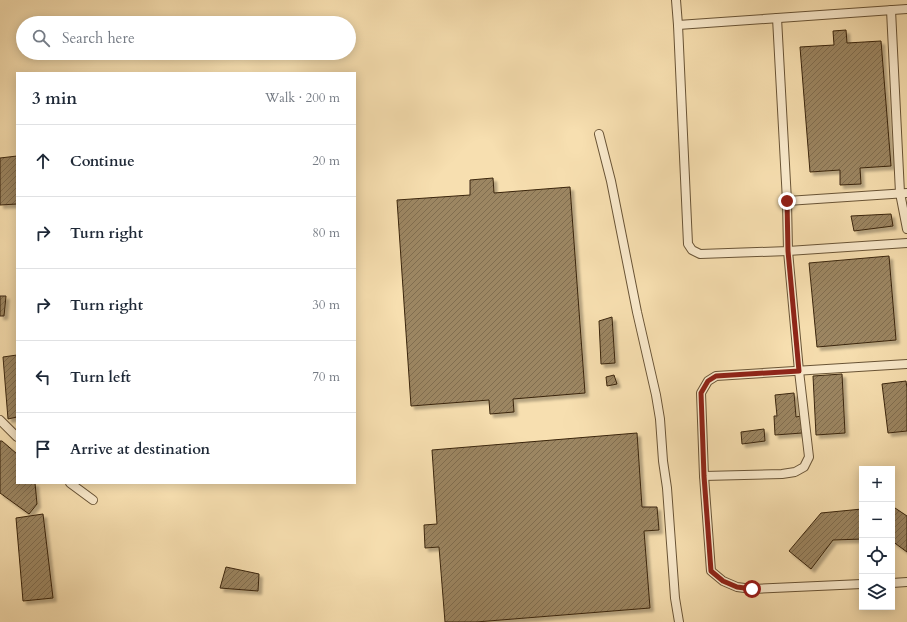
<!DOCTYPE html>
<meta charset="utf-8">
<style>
:root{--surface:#fff;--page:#f6f6f7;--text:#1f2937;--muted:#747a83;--line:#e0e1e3}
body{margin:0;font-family:Cardo,serif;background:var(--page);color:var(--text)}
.controls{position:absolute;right:12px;bottom:12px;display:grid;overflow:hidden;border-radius:0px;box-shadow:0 2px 10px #0003}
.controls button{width:36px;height:36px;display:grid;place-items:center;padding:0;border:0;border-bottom:1px solid var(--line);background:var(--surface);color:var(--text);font:20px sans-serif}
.stop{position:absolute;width:12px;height:12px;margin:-9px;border:3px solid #8f2418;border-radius:50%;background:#fff}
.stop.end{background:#8f2418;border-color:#fff;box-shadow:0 1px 4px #0008}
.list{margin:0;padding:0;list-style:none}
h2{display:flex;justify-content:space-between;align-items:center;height:52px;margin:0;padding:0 16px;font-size:17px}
h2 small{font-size:13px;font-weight:400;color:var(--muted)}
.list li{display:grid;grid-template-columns:26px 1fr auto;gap:12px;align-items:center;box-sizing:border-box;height:72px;padding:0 16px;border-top:1px solid var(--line)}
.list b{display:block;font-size:15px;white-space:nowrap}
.list em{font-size:13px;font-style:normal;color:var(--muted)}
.icon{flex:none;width:22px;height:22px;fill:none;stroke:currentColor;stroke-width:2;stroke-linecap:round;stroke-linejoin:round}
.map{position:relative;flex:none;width:907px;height:622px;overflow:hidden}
.search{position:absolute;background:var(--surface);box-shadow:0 2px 10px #0003;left:16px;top:16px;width:340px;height:44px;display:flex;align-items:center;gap:10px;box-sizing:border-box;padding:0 14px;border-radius:22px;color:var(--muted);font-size:15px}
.panel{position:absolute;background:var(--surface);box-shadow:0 2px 10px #0003;left:16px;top:72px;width:340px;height:412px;border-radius:0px}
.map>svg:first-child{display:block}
.building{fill:url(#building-hatch);stroke:#3a250e;filter:url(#shadow)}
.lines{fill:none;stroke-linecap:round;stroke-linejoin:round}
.service-casing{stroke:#695436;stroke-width:10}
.service{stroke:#faeacc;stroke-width:8}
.route{stroke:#8f2418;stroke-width:5}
</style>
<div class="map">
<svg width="907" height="622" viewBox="0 0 907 622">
<defs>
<pattern id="building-hatch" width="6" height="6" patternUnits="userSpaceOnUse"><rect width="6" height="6" fill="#9c8662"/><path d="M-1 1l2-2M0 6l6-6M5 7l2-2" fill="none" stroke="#806d4f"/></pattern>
<filter id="shadow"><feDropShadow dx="3.5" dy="3.5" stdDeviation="1" flood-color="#0004"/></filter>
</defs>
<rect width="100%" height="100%" fill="#f7dfb0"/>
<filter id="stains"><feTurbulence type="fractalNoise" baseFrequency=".005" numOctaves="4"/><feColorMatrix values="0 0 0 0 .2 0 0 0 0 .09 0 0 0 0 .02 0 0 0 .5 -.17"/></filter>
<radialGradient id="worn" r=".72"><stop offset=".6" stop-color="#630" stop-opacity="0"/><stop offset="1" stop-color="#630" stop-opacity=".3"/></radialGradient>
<g class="building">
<polygon points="846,30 847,43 881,41 891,166 860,168 861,184 840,185 840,170 810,172 800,47 834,45 833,31"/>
<polygon points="17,156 17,204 0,205 0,158"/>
<polygon points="493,178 494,193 570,187 585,393 513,399 514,412 490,414 489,400 411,406 397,200 470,195 470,180"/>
<polygon points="891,214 893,226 854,231 851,216"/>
<polygon points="889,256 896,340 817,347 809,263"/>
<polygon points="0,296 6,296 4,316 0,316"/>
<polygon points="612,317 615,363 601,364 599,321"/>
<polygon points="17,355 17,417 8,419 3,357"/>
<polygon points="842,374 845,433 816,435 813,376"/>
<polygon points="614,375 617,384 607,386 606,377"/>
<polygon points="906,381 907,388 907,431 888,433 882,384"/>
<polygon points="794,393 796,417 801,416 802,433 775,435 774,416 777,416 775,395"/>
<polygon points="764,429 765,441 742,444 741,432"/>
<polygon points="637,433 642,507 657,507 659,530 644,531 650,608 476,622 445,622 439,547 425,548 424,525 437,524 432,450"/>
<polygon points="0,441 2,441 17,454 17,483 35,483 37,504 29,514 0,493"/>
<polygon points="892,506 907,516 907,552 892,541"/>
<polygon points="862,509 862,539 833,540 811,569 789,551 821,513"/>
<polygon points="43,514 53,598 23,601 16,518"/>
<polygon points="226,567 259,574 258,591 220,588"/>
</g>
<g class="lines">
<defs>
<g id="service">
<polyline points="676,0 678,25 688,244 692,250 700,254 788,251 907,243"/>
<polyline points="891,10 900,193 907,229"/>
<polyline points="678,25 907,9"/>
<polyline points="599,134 611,181 637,312 656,395 660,419 663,461 667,488 675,598 679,622"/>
<polyline points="787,201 907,193"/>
<polyline points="0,420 17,437"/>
<polyline points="704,476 782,474 795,472 804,467 809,457 799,371 788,251 787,201 777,18"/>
<polyline points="70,483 93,500"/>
<polyline points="892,583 907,582"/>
<polyline points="862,584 752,589 737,587 723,581 711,571 704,476 701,393 708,381 716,376 907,364"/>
</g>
</defs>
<use href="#service" class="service-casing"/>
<use href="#service" class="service"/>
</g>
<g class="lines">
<polyline class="route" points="752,589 737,587 723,581 711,571 704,476 701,393 708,381 716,376 799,371 788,251 787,201"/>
</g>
<rect width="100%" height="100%" filter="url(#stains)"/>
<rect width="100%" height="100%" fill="url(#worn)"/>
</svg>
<div class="controls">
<button>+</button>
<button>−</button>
<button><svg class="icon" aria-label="locate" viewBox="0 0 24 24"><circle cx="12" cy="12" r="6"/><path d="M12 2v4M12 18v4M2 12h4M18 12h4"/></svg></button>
<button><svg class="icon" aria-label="layers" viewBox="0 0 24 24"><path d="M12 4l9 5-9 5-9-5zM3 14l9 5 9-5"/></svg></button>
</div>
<div class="stop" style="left:752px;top:589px"></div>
<div class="stop end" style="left:787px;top:201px"></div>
<div class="search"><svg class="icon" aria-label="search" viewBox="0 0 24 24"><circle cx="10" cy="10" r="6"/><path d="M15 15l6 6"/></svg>Search here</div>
<section class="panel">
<h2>3 min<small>Walk · 200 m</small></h2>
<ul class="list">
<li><svg class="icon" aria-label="ahead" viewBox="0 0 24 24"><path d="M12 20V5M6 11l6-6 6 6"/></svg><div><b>Continue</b></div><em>20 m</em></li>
<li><svg class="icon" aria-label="right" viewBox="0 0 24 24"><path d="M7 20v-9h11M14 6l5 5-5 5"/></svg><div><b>Turn right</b></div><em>80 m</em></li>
<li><svg class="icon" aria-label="right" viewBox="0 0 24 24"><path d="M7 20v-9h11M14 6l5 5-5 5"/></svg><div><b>Turn right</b></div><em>30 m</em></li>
<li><svg class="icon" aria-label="left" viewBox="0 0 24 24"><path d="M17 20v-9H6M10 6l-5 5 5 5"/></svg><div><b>Turn left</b></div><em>70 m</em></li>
<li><svg class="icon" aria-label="arrive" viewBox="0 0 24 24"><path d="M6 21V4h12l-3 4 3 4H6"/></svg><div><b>Arrive at destination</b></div></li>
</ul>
</section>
</div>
